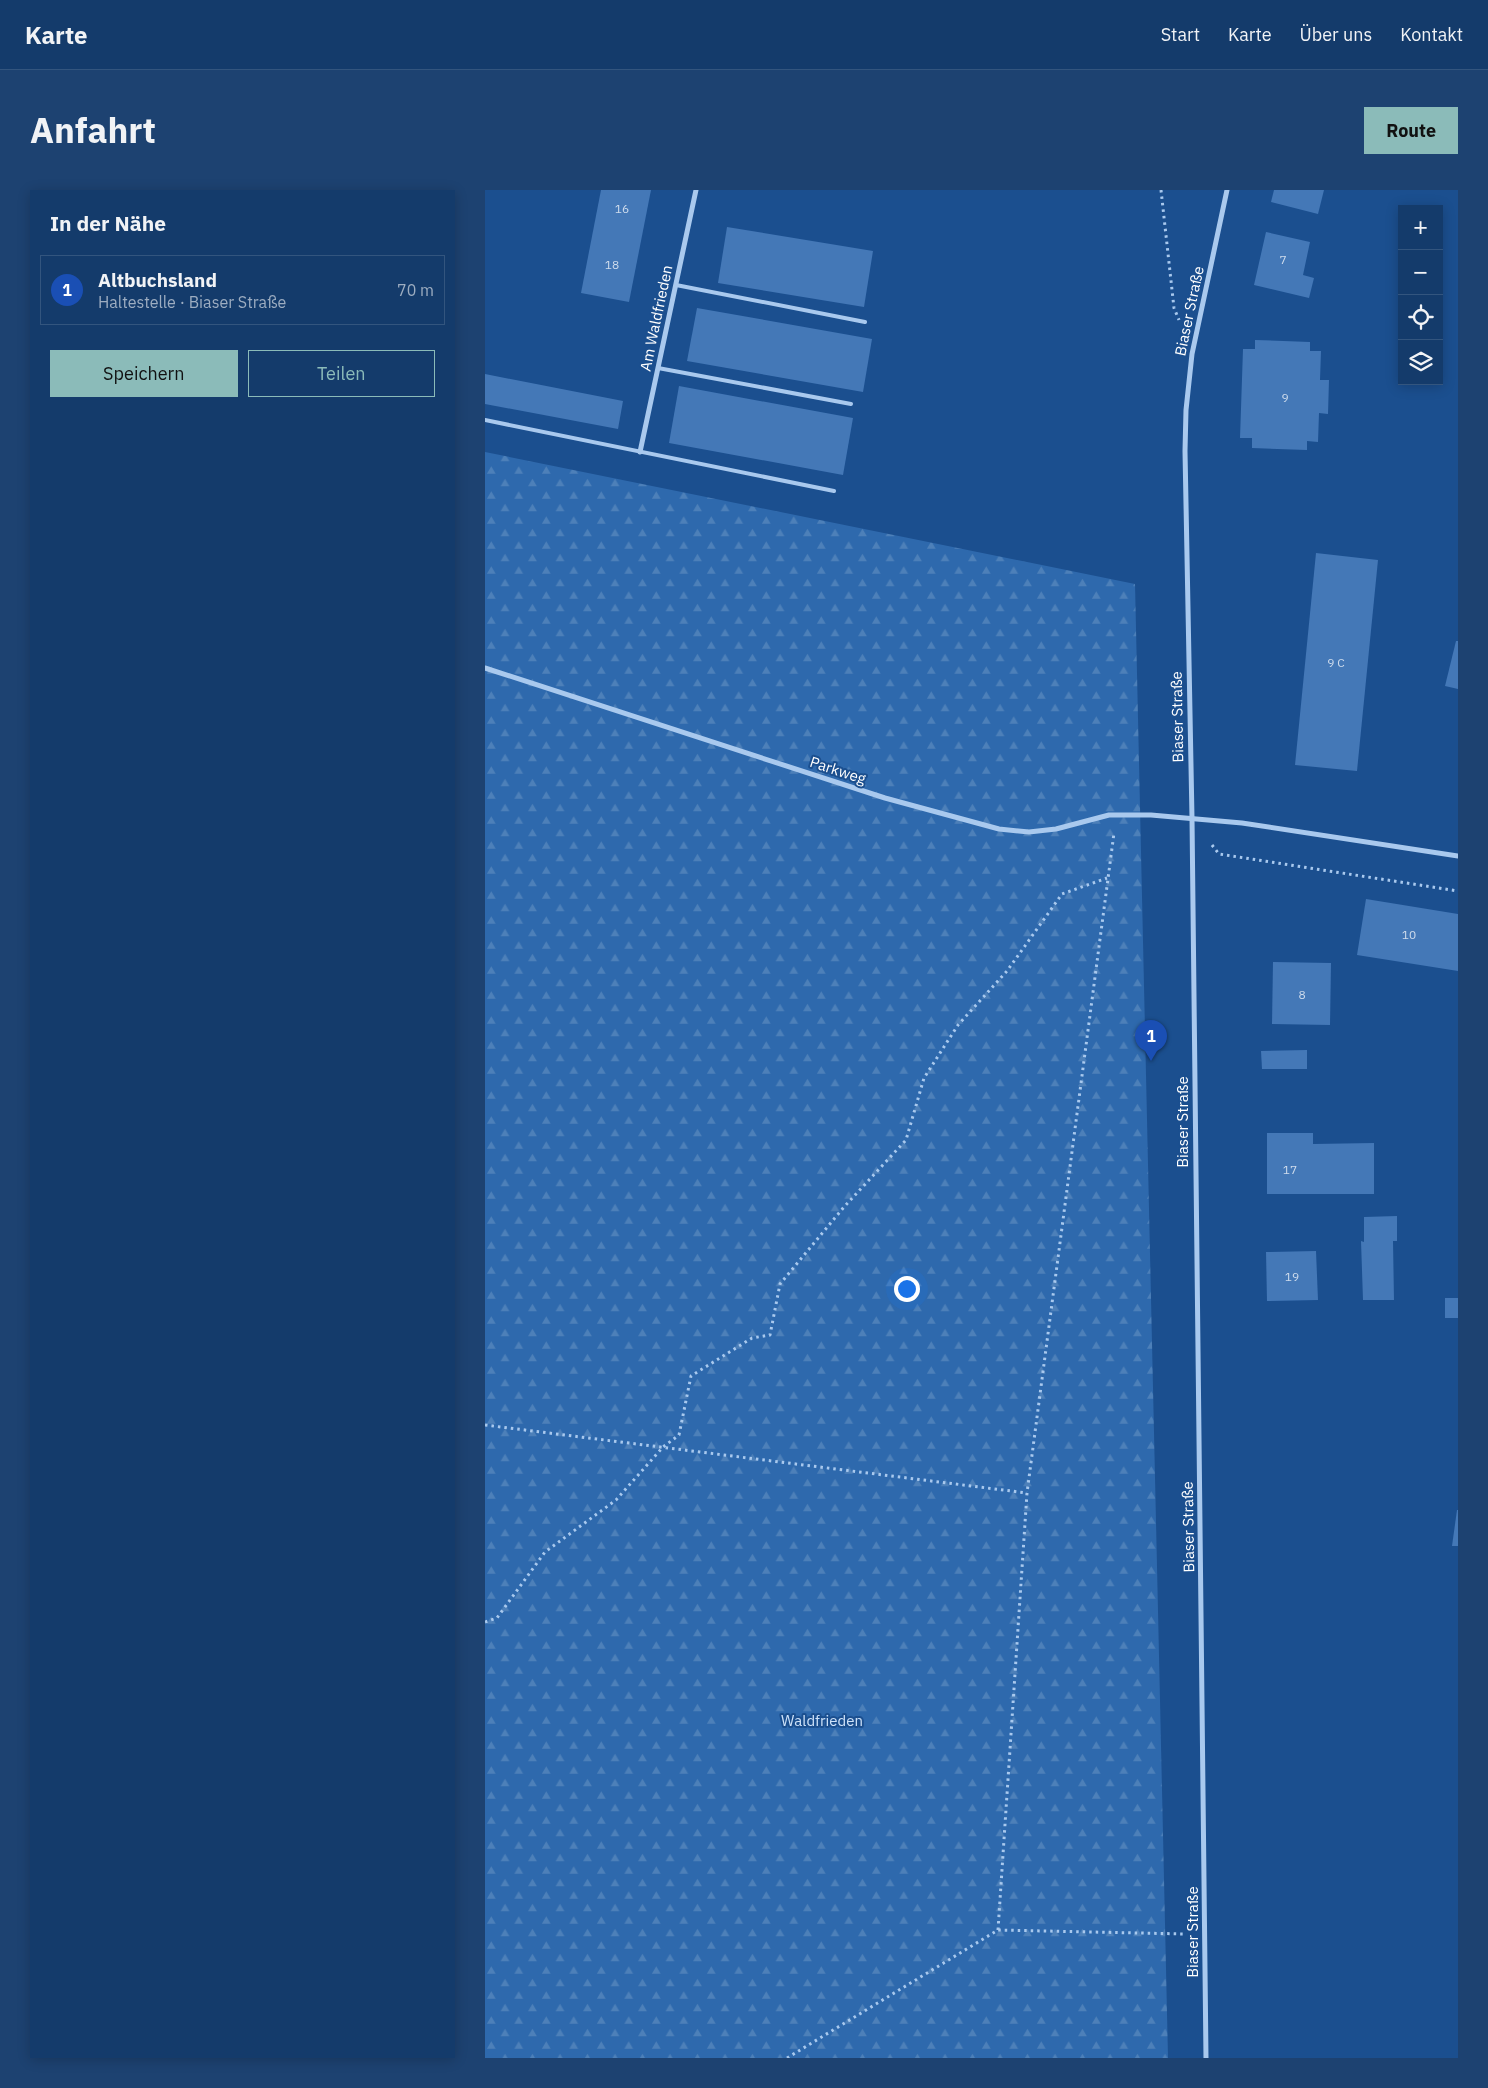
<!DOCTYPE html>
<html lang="de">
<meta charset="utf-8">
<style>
:root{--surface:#143b6b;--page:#1d4271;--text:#f1f3f6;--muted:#9dadc1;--line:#33557e;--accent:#8bbbb9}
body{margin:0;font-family:"IBM Plex Sans",sans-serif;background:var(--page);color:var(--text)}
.controls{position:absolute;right:15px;top:15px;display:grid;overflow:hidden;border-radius:0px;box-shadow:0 2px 12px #0003}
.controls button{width:45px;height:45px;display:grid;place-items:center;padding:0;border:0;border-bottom:1px solid var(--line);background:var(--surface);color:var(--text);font:25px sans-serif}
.you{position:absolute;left:421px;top:1098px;width:18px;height:18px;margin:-12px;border:4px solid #fff;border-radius:50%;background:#1a73e8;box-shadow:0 0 0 8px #1a73e833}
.badge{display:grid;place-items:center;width:32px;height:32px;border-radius:50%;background:var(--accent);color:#fff;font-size:16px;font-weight:700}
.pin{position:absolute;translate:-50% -41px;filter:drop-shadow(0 1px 2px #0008)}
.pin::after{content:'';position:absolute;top:26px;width:18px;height:15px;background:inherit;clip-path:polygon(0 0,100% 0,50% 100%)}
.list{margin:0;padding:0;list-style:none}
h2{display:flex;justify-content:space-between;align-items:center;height:65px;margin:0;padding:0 20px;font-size:21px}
h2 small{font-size:16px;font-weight:400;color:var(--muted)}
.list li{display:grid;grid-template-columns:32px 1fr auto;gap:15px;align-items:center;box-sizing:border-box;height:70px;margin:0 10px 10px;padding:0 10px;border:1px solid var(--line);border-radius:0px}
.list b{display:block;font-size:19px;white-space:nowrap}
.list p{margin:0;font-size:16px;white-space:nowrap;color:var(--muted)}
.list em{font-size:16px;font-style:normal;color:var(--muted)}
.actions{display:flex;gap:10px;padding:15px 20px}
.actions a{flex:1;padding:11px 0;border:1px solid var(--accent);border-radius:0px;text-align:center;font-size:18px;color:var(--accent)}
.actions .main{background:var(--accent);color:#111}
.icon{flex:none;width:28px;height:28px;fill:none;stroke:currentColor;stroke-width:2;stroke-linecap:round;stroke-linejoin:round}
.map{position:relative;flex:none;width:973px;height:1868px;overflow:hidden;border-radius:0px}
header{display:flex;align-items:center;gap:30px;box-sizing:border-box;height:70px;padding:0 25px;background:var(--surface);border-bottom:1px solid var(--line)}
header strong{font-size:24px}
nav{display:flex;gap:28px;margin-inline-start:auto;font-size:18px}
.intro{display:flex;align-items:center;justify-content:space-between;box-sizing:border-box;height:120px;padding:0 30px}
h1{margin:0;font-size:35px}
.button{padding:12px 22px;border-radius:0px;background:var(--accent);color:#111;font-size:18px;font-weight:700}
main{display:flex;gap:30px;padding:0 30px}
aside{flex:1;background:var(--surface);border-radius:0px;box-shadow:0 2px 12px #0003}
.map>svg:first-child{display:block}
.forest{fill:url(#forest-firs)}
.building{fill:#4478b7}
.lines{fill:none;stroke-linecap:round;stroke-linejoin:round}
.path{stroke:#a9c9ee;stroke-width:3;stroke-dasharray:2.5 4;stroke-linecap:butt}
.service{stroke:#a9c9ee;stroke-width:4}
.minor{stroke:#a9c9ee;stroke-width:5}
.labels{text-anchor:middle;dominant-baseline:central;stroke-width:4;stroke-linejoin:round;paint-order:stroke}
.number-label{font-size:12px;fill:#d0dded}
.street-label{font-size:15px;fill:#fff;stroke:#1b4f8f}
.park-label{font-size:15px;fill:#cfe3fa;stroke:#1b4f8f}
</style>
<header>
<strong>Karte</strong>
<nav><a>Start</a><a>Karte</a><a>Über uns</a><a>Kontakt</a></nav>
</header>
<div class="intro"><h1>Anfahrt</h1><a class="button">Route</a></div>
<main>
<aside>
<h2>In der Nähe<small></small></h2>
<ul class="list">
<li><span class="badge" style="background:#1a4fb4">1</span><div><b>Altbuchsland</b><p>Haltestelle · Biaser Straße</p></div><em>70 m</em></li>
</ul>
<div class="actions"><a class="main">Speichern</a><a>Teilen</a></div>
</aside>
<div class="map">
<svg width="973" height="1868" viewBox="0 0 973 1868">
<defs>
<pattern id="forest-firs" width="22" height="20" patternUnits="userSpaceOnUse" patternTransform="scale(1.25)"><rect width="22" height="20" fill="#2e69ad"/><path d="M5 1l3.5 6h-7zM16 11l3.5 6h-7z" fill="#4d80b9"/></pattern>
</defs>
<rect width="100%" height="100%" fill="#1b4f8f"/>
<polygon class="forest" points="0,262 650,394 683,1868 0,1868"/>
<g class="building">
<polygon points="116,0 166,0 144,112 96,103"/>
<polygon points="789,0 839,0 833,24 786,12"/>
<polygon points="242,37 388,61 379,117 233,93"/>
<polygon points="781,42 825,52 818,85 829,88 824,108 769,95"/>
<polygon points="212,118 387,149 378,202 202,171"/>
<polygon points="770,150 825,152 825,161 836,161 835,190 844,190 843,224 834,223 833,252 822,251 822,260 767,258 767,248 755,248 758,159 770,159"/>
<polygon points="0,184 138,211 133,239 0,214"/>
<polygon points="194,196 368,228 358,285 184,253"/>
<polygon points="831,363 893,370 872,581 810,575"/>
<polygon points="971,451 973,451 973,499 960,496"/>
<polygon points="881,709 973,724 973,781 872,765"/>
<polygon points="788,772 846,773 845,835 787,834"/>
<polygon points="822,860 822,879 777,879 776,861"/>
<polygon points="782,943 828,943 828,954 889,953 889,1004 782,1004"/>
<polygon points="912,1026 912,1051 908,1051 909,1110 878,1110 876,1051 879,1052 879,1027"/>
<polygon points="831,1061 833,1110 782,1111 781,1062"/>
<rect x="960" y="1108" width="13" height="20"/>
<polygon points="972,1320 973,1320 973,1356 967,1356"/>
</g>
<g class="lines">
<g class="path">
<polyline points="676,0 689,118 694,130"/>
<polyline points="727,655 734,664 973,701"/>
<polyline points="0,1235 542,1303"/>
<polyline points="0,1432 12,1428 60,1362 131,1310 178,1257 194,1245 206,1186 267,1148 285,1145 295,1094 359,1017 421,950 439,888 473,835 522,781 577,704 622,688"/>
<polyline points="513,1740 542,1303 629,643"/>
<polyline points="302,1868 513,1740 701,1744"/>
</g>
<g class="service">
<polyline points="191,95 380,132"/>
<polyline points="173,178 366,214"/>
<polyline points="0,230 349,301"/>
</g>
<g class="minor">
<polyline points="155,262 211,0"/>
<polyline points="0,478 400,608 514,639 544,642 571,639 624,625 666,625 757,633 973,666"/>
<polyline points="721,1868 707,628 700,261 701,220 707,164 742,0"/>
</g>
</g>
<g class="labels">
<g class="number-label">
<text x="137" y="18">16</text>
<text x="798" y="69">7</text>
<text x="127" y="74">18</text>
<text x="800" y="207">9</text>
<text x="851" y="472">9 C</text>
<text x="924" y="744">10</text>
<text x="817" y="804">8</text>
<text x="805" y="979">17</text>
<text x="807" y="1086">19</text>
</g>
<g class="street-label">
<text transform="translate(704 121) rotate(-78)">Biaser Straße</text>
<text transform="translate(171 128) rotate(-78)">Am Waldfrieden</text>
<text transform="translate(692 527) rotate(-91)">Biaser Straße</text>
<text transform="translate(353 580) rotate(18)">Parkweg</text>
<text transform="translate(697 932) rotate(-90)">Biaser Straße</text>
<text transform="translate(703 1337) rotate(-91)">Biaser Straße</text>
<text transform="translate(707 1742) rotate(-90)">Biaser Straße</text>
</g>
<g class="park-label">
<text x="337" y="1530">Waldfrieden</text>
</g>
</g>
</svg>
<div class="controls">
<button>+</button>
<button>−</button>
<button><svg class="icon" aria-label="locate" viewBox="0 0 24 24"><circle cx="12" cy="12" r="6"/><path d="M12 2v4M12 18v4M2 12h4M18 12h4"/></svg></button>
<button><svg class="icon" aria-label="layers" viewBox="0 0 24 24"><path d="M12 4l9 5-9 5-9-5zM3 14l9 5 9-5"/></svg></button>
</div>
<div class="you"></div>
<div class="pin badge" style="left:666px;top:871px;background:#1a4fb4">1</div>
</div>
</main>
